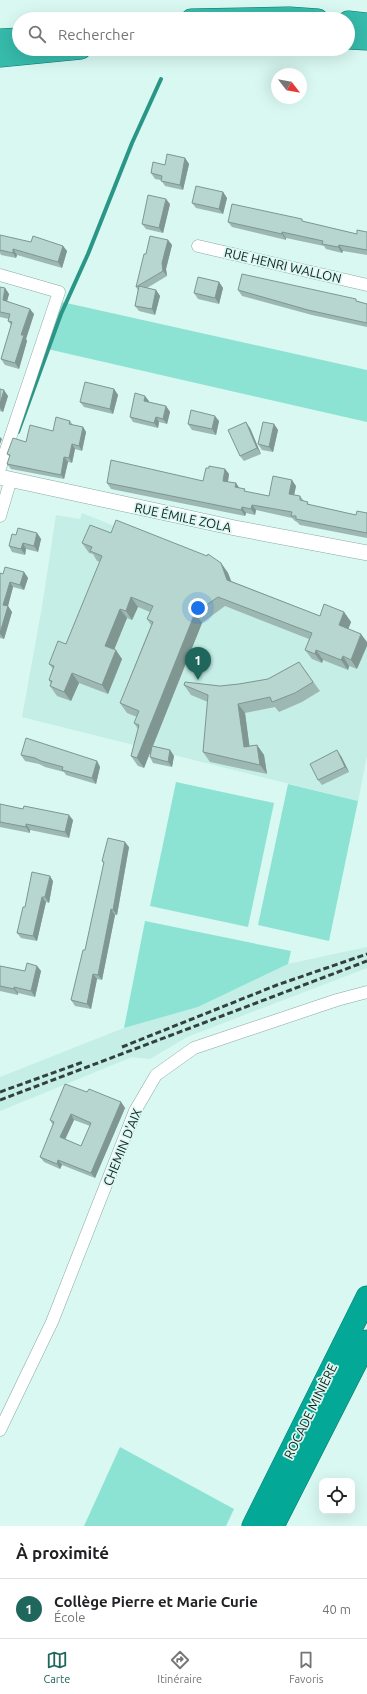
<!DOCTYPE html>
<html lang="fr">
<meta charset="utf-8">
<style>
:root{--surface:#fff;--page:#f2f2f2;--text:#202124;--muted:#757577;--line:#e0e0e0;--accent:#1f675d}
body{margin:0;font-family:Ubuntu,sans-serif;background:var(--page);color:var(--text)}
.controls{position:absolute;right:12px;bottom:12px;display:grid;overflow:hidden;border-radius:8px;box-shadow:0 4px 16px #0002}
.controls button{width:36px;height:36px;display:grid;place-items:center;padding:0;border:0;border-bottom:1px solid var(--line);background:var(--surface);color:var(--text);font:20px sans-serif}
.compass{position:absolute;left:271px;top:68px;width:36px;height:36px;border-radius:50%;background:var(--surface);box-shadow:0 4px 16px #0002;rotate:121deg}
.you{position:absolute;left:198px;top:608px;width:14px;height:14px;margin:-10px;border:3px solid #fff;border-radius:50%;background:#1a73e8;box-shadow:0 0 0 6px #1a73e833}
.badge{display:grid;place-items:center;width:26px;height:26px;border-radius:50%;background:var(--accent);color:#fff;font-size:13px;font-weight:700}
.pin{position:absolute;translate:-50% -33px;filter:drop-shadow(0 1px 2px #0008)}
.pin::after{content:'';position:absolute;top:21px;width:14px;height:12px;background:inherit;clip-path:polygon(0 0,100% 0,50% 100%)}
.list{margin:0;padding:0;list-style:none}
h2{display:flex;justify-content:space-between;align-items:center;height:52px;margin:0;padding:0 16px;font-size:17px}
h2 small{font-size:13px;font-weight:400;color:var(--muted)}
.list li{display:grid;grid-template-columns:26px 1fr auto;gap:12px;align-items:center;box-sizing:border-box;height:60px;padding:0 16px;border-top:1px solid var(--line)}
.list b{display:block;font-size:15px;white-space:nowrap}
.list p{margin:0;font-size:13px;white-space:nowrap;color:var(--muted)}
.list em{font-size:13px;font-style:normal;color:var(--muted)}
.icon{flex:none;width:22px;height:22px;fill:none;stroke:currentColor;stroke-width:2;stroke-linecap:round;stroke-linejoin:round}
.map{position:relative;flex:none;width:367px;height:1526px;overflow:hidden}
.search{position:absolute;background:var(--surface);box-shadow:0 4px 16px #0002;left:12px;right:12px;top:12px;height:44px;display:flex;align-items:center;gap:10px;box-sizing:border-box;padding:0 14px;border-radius:22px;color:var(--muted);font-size:15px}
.sheet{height:112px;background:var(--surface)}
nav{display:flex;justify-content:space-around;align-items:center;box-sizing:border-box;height:56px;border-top:1px solid var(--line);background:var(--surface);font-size:11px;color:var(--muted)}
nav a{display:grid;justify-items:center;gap:2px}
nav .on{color:var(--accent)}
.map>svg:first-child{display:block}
.built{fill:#c4eee6}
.green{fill:#8ce3d3}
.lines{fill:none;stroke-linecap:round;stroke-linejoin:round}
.stream{stroke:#2a9687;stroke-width:4}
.minor-casing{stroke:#8aa9a3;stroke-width:13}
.tertiary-casing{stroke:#8aa9a3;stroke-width:16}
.trunk-casing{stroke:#0a796c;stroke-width:21}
.motorway-casing{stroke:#0a796c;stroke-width:23}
.minor{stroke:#fff;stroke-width:12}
.tertiary{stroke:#fff;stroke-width:15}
.trunk{stroke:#36baab;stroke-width:20}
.motorway{stroke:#03a896;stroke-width:22}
.rail{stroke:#32413d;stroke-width:3;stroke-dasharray:6 3;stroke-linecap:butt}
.wall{fill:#9db8b2;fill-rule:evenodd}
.shaded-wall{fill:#7f9691}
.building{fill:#b6d6cf;stroke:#7f9691;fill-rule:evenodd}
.labels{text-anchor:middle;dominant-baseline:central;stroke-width:3.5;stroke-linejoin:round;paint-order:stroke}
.street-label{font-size:13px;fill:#16221f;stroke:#d8f8f1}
</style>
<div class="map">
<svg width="367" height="1526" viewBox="0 0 367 1526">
<rect width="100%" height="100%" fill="#d8f8f1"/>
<g class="built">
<polygon points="82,513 213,566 228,573 233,584 326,625 351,622 346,635 367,643 367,756 358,801 22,717 42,607 56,515 80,519"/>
<polygon points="367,947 367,968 187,1037 150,1059 132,1057 0,1111 0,1077 124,1028 198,1007 288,964"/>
</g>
<g class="green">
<polygon points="62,302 367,370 367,422 43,348"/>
<polygon points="176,782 274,803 248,927 150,906"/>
<polygon points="288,784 358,801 329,941 258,925"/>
<polygon points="145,921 291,951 288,964 198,1007 124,1028"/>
<polygon points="120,1447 234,1509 226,1526 84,1526"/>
</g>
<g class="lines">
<polyline class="stream" points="18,432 61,314 88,254 132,143 161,79"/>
<defs>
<g id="minor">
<polyline points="198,246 367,285"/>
<polyline points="0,275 59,292 0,468"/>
<polyline points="0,516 11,479"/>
<polyline points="0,1430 52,1322 135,1111 156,1075 194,1048 337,1000 367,992"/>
</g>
<polyline id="tertiary" points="0,477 235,528 367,553"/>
<g id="trunk">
<polyline points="191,19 289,17 318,19"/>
<polyline points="348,21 367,23"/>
<polyline points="0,39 19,38"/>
<polyline points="348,39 367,40"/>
<polyline points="0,57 81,49"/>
</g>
<g id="motorway">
<polyline points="253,1526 367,1297"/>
<polyline points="273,1526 367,1341"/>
</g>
</defs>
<use href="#minor" class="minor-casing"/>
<use href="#tertiary" class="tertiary-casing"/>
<use href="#trunk" class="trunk-casing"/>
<use href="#motorway" class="motorway-casing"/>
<use href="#minor" class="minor"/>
<use href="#tertiary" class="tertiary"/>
<use href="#trunk" class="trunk"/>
<use href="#motorway" class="motorway"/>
<g class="rail">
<polyline points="122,1047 277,985 367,954"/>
<polyline points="0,1092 83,1062"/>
<polyline points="0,1100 367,961"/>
</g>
</g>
<g class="wall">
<polygon points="185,158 189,164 183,190 165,186 161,180 155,179 151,173 165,165"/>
<polygon points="223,192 227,198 223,214 196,208 192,203"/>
<polygon points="170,204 163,233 146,229 142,224"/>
<polygon points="228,222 304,222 357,234 367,232 367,255 343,251 342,253 326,249 324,246 286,238 286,240 232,227"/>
<polygon points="0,236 31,242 63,246 67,251 62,268 17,255 16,258 1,255 0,253"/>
<polygon points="168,240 172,245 166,269 167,276 147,288 156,290 160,296 155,315 139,311 135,306 138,290 136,287 146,254"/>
<polygon points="219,282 223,288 219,304 198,299 194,293"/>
<polygon points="0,287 5,288 9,294 7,301 34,314 26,339 27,341 19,369 5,365 1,359 11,325 8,321 9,319 0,317"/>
<polygon points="238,290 358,301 367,304 367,327 312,315 242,296"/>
<polygon points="0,389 8,396 3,412 0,411"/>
<polygon points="114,389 118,395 113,414 84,407 80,402"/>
<polygon points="149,401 149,402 166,406 170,412 167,424 159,422 158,428 133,422 130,417"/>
<polygon points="70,421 73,425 83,427 86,432 82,451 75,449 72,463 68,462 64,479 11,469 7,464 10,457 7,454 26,442 53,431"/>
<polygon points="219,421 216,435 192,430 188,424"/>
<polygon points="274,424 278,430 273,452 262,450 258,444"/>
<polygon points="250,428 261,454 244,461 240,456"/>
<polygon points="209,468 225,469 229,474 228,482 236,483 239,488 247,492 269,496 296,486 294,495 300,496 304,501 310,505 356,515 367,513 367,538 300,525 297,522 295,521 292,518 256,510 255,515 246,513 245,516 111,489 107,483 203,481"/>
<polygon points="37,533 41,539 38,552 26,549 25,555 12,552 9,546 16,535"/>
<polygon points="111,533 221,563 228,573 231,581 320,616 344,612 351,622 348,629 357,669 349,666 348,670 323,660 322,663 312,659 305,650 309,639 225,606 202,623 153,746 170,750 174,756 172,767 153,763 150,757 150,752 144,768 138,766 131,756 138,729 134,723 137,717 127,713 120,703 151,625 147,619 150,612 138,607 132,620 127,618 114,649 122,659 108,694 79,683 71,701 57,696 50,686 51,684 49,680 53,669 49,664 66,644 100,562 97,561 93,554 89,553 82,543"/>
<polygon points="24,572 28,578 24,590 13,587 8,606 12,612 4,639 0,638 0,573 3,574"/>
<polygon points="299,662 320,691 302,702 279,712 275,707 245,713 249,746 257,745 264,755 267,774 210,762 203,752 208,702 191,695 184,685 220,686 239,684 268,679"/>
<polygon points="21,755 97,761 100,767 96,784 66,775 64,772 45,767 39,764 25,761"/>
<polygon points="341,756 349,772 322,785 318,780"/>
<polygon points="0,804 73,820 69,838 30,830 30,833 0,827"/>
<polygon points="129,847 117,915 115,915 102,980 97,979 91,1009 75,1006 71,1000 85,950 104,864 102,861"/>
<polygon points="53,881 49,903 46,902 37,941 21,938 17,933 25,907"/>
<polygon points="0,966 25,971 37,966 41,971 35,997 18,993 18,995 0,991"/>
<path d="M87 1092 121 1102 125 1108 95 1178 62 1165 60 1169 44 1162 40 1157 53 1125 50 1120ZM74 1120 90 1126 81 1146 65 1139Z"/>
</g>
<g class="shaded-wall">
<polygon points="185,158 189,164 183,190 180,185"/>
<polygon points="223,192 227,198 223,214 219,209"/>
<polygon points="166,199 170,204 163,233 159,228"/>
<polygon points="282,232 286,238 286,240 282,234"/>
<polygon points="168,240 172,245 166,269 167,276 163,271 162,263"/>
<polygon points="339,245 343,251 342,253 338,247"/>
<polygon points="63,246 67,251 62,268 58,262"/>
<polygon points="13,249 17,255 16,258 13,253"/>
<polygon points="219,282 223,288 219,304 215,298"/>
<polygon points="5,288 9,294 6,305 3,300"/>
<polygon points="156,290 160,296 155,315 152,309"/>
<polygon points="30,309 34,314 26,339 27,341 19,369 15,363 21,335"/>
<polygon points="114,389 118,395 113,414 110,409"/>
<polygon points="4,390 8,396 3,412 0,408 0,404"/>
<polygon points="145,396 149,401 148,406 144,401"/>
<polygon points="166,406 170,412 167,424 163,419"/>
<polygon points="215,416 219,421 216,435 212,429"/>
<polygon points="156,417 159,422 158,428 154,423"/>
<polygon points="246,422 250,428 261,454 257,448"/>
<polygon points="274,424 278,430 273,452 269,447"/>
<polygon points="83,427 86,432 82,451 79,446"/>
<polygon points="0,437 2,439 0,444"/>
<polygon points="72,444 75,449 72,463 69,458"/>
<polygon points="64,457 68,462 64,479 61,475"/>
<polygon points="225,469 229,474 227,487 223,481"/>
<polygon points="292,480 296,486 293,500 289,494"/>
<polygon points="236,483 240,489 235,487"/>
<polygon points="252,505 256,510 255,515 251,509"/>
<polygon points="242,507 246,513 245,516 241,510"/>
<polygon points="37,533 41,539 38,552 34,546"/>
<polygon points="23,543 26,549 25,555 21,549"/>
<polygon points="221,563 228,573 234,589 227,580"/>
<polygon points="24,572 28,578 24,590 20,585"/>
<polygon points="10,582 13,587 8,606 12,612 4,639 0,634 0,633 3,605"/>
<polygon points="131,597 138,607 132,620 126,611"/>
<polygon points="120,609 127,618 112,655 105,646"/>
<polygon points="344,612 351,622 346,635 339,625"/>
<polygon points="195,613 202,623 144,768 137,758"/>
<polygon points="361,634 367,642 367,646 357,669 351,660"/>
<polygon points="116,650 122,659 108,694 102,685"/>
<polygon points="316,650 323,660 322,663 315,654"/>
<polygon points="343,656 349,666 348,670 341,660"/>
<polygon points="72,673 79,683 71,701 64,692"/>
<polygon points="238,704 245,713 251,757 244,747"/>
<polygon points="257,745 264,755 267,774 260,765"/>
<polygon points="170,750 174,756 172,767 168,762"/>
<polygon points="337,750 341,756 349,772 345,767"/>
<polygon points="97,761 100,767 96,784 92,778"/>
<polygon points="69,815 73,820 69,838 65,832"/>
<polygon points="26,824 30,830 30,833 26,827"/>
<polygon points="125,842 129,847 117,915 113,910"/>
<polygon points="50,876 53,881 49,903 45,897"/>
<polygon points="42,897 46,902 37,941 33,936"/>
<polygon points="111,909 115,915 102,980 98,975"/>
<polygon points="37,966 41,971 35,997 31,991"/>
<polygon points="93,974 97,979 91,1009 87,1004"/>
<polygon points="14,987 18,993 18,995 14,989"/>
<polygon points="121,1102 125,1108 95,1178 91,1173"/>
<polygon points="71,1114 74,1120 64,1142 60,1137"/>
<polygon points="58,1160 62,1165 60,1169 57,1164"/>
</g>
<g class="building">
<polygon points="167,154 185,158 180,185 161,181 162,176 151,173 153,162 165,165"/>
<polygon points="196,186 223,192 219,209 192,203"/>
<polygon points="148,195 166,199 159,228 142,224"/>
<polygon points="232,204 302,219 302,221 357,234 357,230 367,232 367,250 339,245 338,247 322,244 323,241 282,232 282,234 228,222"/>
<polygon points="0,235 31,242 33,236 63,246 58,262 13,249 13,253 0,250"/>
<polygon points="150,236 168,240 162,263 163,271 136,287 144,254 146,254"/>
<polygon points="242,274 356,299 356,301 367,304 367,323 308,310 238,290"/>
<polygon points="198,277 219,282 215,298 194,293"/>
<polygon points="139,286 156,290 152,309 135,306"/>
<polygon points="0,287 5,288 3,300 30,309 21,335 24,335 15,363 1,359 12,322 8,321 10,314 0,312"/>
<polygon points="85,382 114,389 110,409 80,402"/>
<polygon points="0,389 4,390 0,404"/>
<polygon points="135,393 145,396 144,401 166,406 163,419 156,417 154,423 130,417"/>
<polygon points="191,410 215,416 212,429 188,424"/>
<polygon points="56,417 70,421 69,424 83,427 79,446 72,444 69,458 64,457 61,475 7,464 10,455 7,454 13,438 26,442 30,425 53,431"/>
<polygon points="246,422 257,448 240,456 228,430"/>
<polygon points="263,422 274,424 269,447 258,444"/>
<polygon points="111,460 203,481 206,468 209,468 209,466 225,469 223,481 236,483 235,487 245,489 244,491 269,496 273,476 292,480 289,494 300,496 300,500 308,502 307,504 356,515 357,511 367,513 367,533 296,519 296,516 291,516 292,512 252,505 251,509 242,507 241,510 107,483"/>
<polygon points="116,520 207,556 208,554 221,563 227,580 320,616 324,604 344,612 339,625 361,634 351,660 343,656 341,660 316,650 315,654 305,650 312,633 218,597 195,613 137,758 131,756 139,725 134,723 139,711 120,703 153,622 147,619 153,606 131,597 126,611 120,609 105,646 116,650 102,685 72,673 64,692 50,686 52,681 49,680 54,666 49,664 58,641 66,644 102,556 90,551 92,547 82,543 90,525 111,533"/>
<polygon points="18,528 37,533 34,546 23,543 21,549 9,546 12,534 16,535"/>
<polygon points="5,567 24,572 20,585 10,582 3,605 8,606 0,633 0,573 3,574"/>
<polygon points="299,662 313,682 295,693 272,702 270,697 238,704 244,747 257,745 260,765 203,752 208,695 184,685 185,682 220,686 239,684 268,679"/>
<polygon points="26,738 97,761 92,778 62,770 63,767 41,761 35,758 21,755"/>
<polygon points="152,746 170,750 168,762 150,757"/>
<polygon points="337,750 345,767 318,780 310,764"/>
<polygon points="0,804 23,809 24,806 69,815 65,832 26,824 26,827 0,822"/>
<polygon points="108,838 125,842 113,910 111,909 98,975 93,974 87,1004 71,1000 83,950 85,950 104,862 102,861"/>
<polygon points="32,872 50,876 45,897 42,897 33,936 17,933 23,907 25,907"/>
<polygon points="27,963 37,966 31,991 14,987 14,989 0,986 0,966 25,971"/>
<path d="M65 1084 87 1092 89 1089 121 1102 91 1173 58 1160 57 1164 40 1157 54 1122 50 1120ZM71 1114 91 1123 81 1146 60 1137Z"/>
</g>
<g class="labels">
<g class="street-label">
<text transform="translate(283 265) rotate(13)">RUE HENRI WALLON</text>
<text transform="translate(183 517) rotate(12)">RUE ÉMILE ZOLA</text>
<text transform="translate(122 1147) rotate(-68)">CHEMIN D'AIX</text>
<text transform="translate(310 1411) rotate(-64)">ROCADE MINIÈRE</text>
</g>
</g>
</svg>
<div class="controls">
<button><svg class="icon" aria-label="locate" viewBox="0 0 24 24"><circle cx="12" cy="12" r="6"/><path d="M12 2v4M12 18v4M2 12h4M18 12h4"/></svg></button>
</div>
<svg class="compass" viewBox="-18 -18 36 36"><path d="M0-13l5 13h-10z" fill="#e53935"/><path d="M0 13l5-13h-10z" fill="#757577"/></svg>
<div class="you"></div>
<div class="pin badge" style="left:198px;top:680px">1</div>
<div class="search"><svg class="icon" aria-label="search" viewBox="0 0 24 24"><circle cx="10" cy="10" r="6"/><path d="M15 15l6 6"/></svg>Rechercher</div>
</div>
<section class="sheet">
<h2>À proximité<small></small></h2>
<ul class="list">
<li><span class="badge">1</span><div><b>Collège Pierre et Marie Curie</b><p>École</p></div><em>40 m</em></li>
</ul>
</section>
<nav>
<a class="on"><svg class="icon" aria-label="map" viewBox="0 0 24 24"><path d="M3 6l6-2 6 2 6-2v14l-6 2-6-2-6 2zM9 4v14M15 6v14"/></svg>Carte</a>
<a><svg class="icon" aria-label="directions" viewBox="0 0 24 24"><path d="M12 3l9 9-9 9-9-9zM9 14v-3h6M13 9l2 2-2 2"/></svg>Itinéraire</a>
<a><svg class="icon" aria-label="saved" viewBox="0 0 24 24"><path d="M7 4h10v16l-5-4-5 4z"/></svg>Favoris</a>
</nav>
